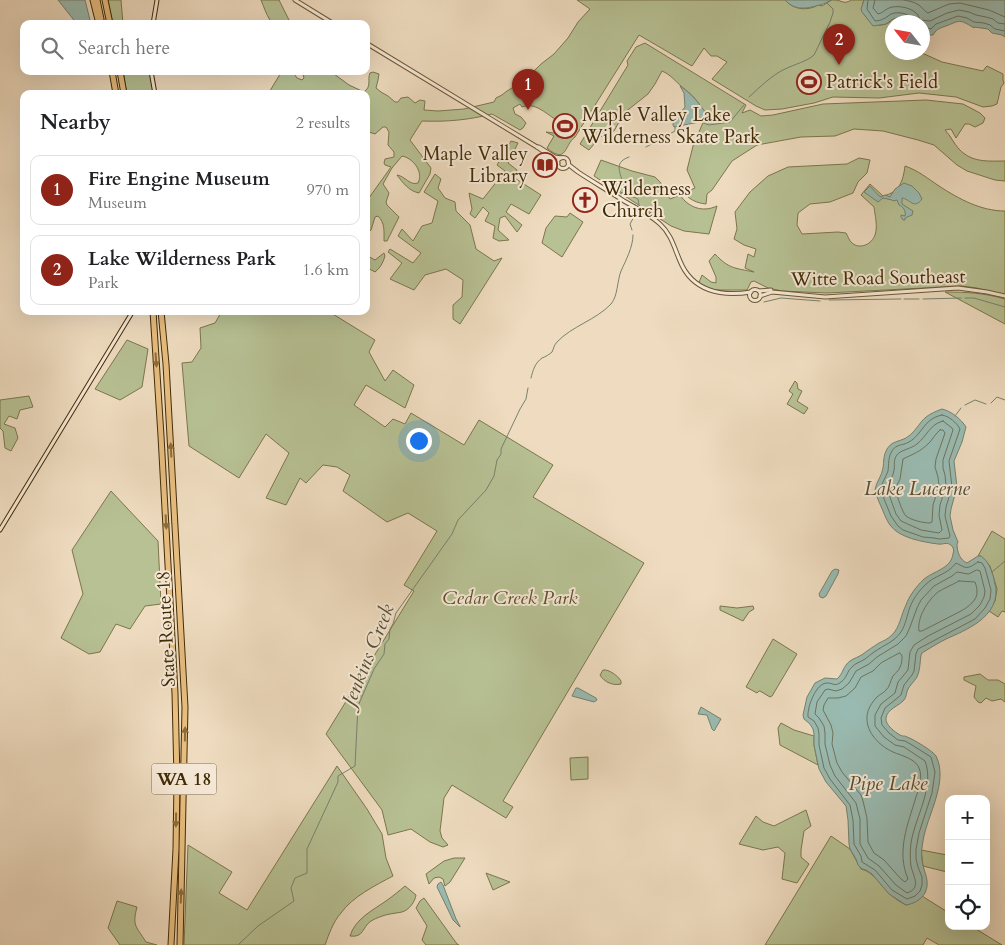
<!DOCTYPE html>
<meta charset="utf-8">
<style>
:root{--surface:#fff;--page:#f6f6f6;--text:#202124;--muted:#757577;--line:#e0e0e0;--accent:#8f2418}
body{margin:0;font-family:Cardo,serif;background:var(--page);color:var(--text)}
.controls{position:absolute;right:15px;bottom:15px;display:grid;overflow:hidden;border-radius:10px;box-shadow:0 5px 20px #0002}
.controls button{width:45px;height:45px;display:grid;place-items:center;padding:0;border:0;border-bottom:1px solid var(--line);background:var(--surface);color:var(--text);font:25px sans-serif}
.compass{position:absolute;left:885px;top:15px;width:45px;height:45px;border-radius:50%;background:var(--surface);box-shadow:0 5px 20px #0002;rotate:301deg}
.you{position:absolute;left:418px;top:440px;width:18px;height:18px;margin:-12px;border:4px solid #fff;border-radius:50%;background:#1a73e8;box-shadow:0 0 0 8px #1a73e833}
.badge{display:grid;place-items:center;width:32px;height:32px;border-radius:50%;background:var(--accent);color:#fff;font-size:16px;font-weight:700}
.pin{position:absolute;translate:-50% -41px;filter:drop-shadow(0 1px 2px #0008)}
.pin::after{content:'';position:absolute;top:26px;width:18px;height:15px;background:inherit;clip-path:polygon(0 0,100% 0,50% 100%)}
.list{margin:0;padding:0;list-style:none}
h2{display:flex;justify-content:space-between;align-items:center;height:65px;margin:0;padding:0 20px;font-size:21px}
h2 small{font-size:16px;font-weight:400;color:var(--muted)}
.list li{display:grid;grid-template-columns:32px 1fr auto;gap:15px;align-items:center;box-sizing:border-box;height:70px;margin:0 10px 10px;padding:0 10px;border:1px solid var(--line);border-radius:10px}
.list b{display:block;font-size:19px;white-space:nowrap}
.list p{margin:0;font-size:16px;white-space:nowrap;color:var(--muted)}
.list em{font-size:16px;font-style:normal;color:var(--muted)}
.icon{flex:none;width:28px;height:28px;fill:none;stroke:currentColor;stroke-width:2;stroke-linecap:round;stroke-linejoin:round}
.map{position:relative;flex:none;width:1005px;height:945px;overflow:hidden}
.search{position:absolute;background:var(--surface);box-shadow:0 5px 20px #0002;left:20px;top:20px;width:350px;height:55px;display:flex;align-items:center;gap:12px;box-sizing:border-box;padding:0 18px;border-radius:10px;color:var(--muted);font-size:19px}
.panel{position:absolute;background:var(--surface);box-shadow:0 5px 20px #0002;left:20px;top:90px;width:350px;height:225px;border-radius:10px}
.map>svg:first-child{display:block}
.green{fill:#b7c194;stroke:#7c764c}
.water{fill:#9abcb3;stroke:#76826d}
.lines{fill:none;stroke-linecap:round;stroke-linejoin:round}
.shore{stroke:#6e745c;stroke-width:1}
.stream{stroke:#76826d;stroke-width:1}
.tertiary-casing{stroke:#6c5734;stroke-width:5}
.secondary-casing{stroke:#412b05;stroke-width:5}
.motorway-casing{stroke:#412b05;stroke-width:7}
.tertiary{stroke:#f5e8d6;stroke-width:3}
.secondary{stroke:#f5e8d6;stroke-width:3}
.motorway{stroke:#e8be80;stroke-width:5}
.oneway{fill:#8c6d3c}
.labels{text-anchor:middle;dominant-baseline:central;stroke-width:4;stroke-linejoin:round;paint-order:stroke}
.shield{fill:#f5e8d6;stroke:#776444;stroke-width:1}
.shield-label{font-size:18px;font-weight:bold;fill:#412b05}
.poi-label{font-size:19px;fill:#412b05;stroke:#f5e8d6;text-anchor:start}
.street-label{font-size:19px;fill:#412b05;stroke:#f5e8d6}
.park-label{font-size:19px;font-style:italic;fill:#5e5029;stroke:#f5e8d6}
.water-label{font-size:20px;font-style:italic;fill:#574f30;stroke:#f5e8d6}
</style>
<div class="map">
<svg width="1005" height="945" viewBox="0 0 1005 945">
<rect width="100%" height="100%" fill="#efdcc0"/>
<filter id="stains"><feTurbulence type="fractalNoise" baseFrequency=".004" numOctaves="4"/><feColorMatrix values="0 0 0 0 .2 0 0 0 0 .09 0 0 0 0 .02 0 0 0 .5 -.17"/></filter>
<radialGradient id="worn" r=".72"><stop offset=".6" stop-color="#630" stop-opacity="0"/><stop offset="1" stop-color="#630" stop-opacity=".3"/></radialGradient>
<g class="green">
<polygon points="108,0 121,0 123,24 113,24"/>
<path d="M261 0H279L291 24H270V20C266 14 264 7 261 0Z"/>
<path d="M577 0H785C792 8 803 11 814 7 821 4 815 4 822 6 827 3 830 0 834 0 842 0 844 5 851 0H864C861 8 862 11 867 18 871 25 880 27 888 23 892 21 892 18 898 18 903 18 909 20 913 22H892V52L922 53 942 62 983 71 986 67 987 66 1003 74V80L1004 83 1001 87 997 104 992 106 983 107 956 97 919 93 879 98 833 97 814 103 782 109 765 110 756 106 712 79 727 62 717 56H711L704 48 692 66 639 35 575 137C564 145 567 165 547 148L554 136 546 132 554 133 558 136 559 135 560 131 558 130 555 119C545 113 535 102 522 107L520 104 513 108 515 114 521 117 526 123 523 128 520 130 492 114C469 120 446 122 422 121L410 140 431 168 430 174 419 193C409 191 403 183 397 175 405 176 410 186 418 183 424 172 413 158 402 156L392 168 383 184 389 193 386 202 387 205 399 217 387 241H384C384 231 385 223 378 216L375 217 371 230 366 235V202L391 167 385 165 384 163 385 159 394 157V152L388 145 389 132 386 127H383L375 134 366 131V94H268L282 71H292L297 78 302 80 304 78 302 71H330L349 85 364 92C372 86 367 80 370 73L373 72 379 74 378 80 376 88 381 92 388 96 395 102H398L401 98 408 97 415 103 420 100 425 101 424 110 438 111 464 109 494 102 496 98 502 95 507 91 525 80 541 64 554 54 568 38 578 22 590 9Z"/>
<path d="M645 43 746 105 742 113 750 110 761 116 773 115 823 104 926 100 963 104 980 113 985 118 983 123 975 127 969 124H965L956 138 951 129 945 130C951 136 954 144 959 149 972 163 988 161 1005 161V181L995 180 967 171 957 165 934 145 918 140 883 131 854 129 835 136 801 137 757 145 732 161 712 190 707 194 706 204C697 203 690 200 684 193L695 188 687 170 693 146 705 118C700 101 693 96 681 86 674 80 671 75 662 71L655 84 648 94 624 113 614 131 600 137 589 150 580 144 628 65 627 61 636 47Z"/>
<polygon points="123,71 150,73 154,94 127,94"/>
<polygon points="511,141 518,143 508,163 517,170 513,177 541,195 529,214 511,204 506,212 522,225 517,232 505,216 500,218 498,230 509,240 499,241 493,238 495,226 485,221 489,213 483,207 475,218 470,214 472,209 469,193 483,199 505,171 497,165"/>
<path d="M859 158 870 160 867 173 858 182 853 193 830 202 810 204 798 213 797 225 802 234 838 232 846 233C848 236 849 241 852 243 860 250 872 244 875 235 878 226 875 216 874 207L861 195 870 184 883 196C900 192 903 181 905 166 919 171 927 178 939 186 959 199 981 211 1005 211V295L977 288 962 286 827 293 782 291 768 288 754 281 751 282 747 290H715L698 285 702 275 711 282 716 283V277L709 261 715 254C729 269 735 268 754 272L745 268 748 254 754 257 756 249 744 245 734 239 737 229 735 212 750 192 768 176 788 167 847 164Z"/>
<path d="M601 160 632 171 655 177 661 183 670 199 680 195C688 207 702 213 717 206L709 234 684 231 671 226 594 176Z"/>
<polygon points="435,174 441,179 438,188 445,198 455,202 456,211 470,225 476,249 494,261 502,258 460,324 453,319 453,305 462,297 463,280 446,269 425,275 414,290 390,279 402,263 388,252 390,249 413,263 421,253 398,236 402,229 413,241 422,226 432,223 438,201 424,192"/>
<polygon points="570,213 583,222 562,257 542,243 546,228 555,216 567,217"/>
<path d="M384 253 385 256C383 263 380 268 375 272L366 267V255L375 260Z"/>
<path d="M945 292C966 292 985 293 1005 299V324Z"/>
<polygon points="222,311 328,311 375,340 369,352 385,381 393,370 414,385 405,408 366,385 354,405 385,427 393,419 405,424 411,413 464,445 479,420 553,465 533,497 644,563 503,801 513,807 506,818 452,785 444,798 440,831 442,838 448,845 443,847 430,842 411,829 388,835 382,810 326,734 414,591 404,585 437,531 408,513 387,522 343,491 350,475 337,467 323,465 306,483 300,478 286,505 266,498 289,453 266,434 239,478 189,446 182,363 192,362 201,348 200,328 215,323"/>
<polygon points="127,340 148,349 142,387 120,400 95,389"/>
<polygon points="795,381 797,383 798,389 802,391 797,401 808,408 804,414 787,404 793,394 789,391"/>
<polygon points="29,396 33,407 20,410 17,419 9,416 4,424 15,428 18,438 11,451 5,448 3,431 0,428 0,400"/>
<polygon points="111,491 158,541 161,604 145,606 130,629 116,624 100,652 89,654 61,638 83,594 72,550"/>
<polygon points="992,531 1005,539 1005,612 1002,611 998,617 989,611 995,601 997,589 990,566 981,556 978,556"/>
<polygon points="720,606 737,608 753,606 754,609 749,612 743,621 720,610"/>
<polygon points="773,639 797,654 772,696 770,697 760,691 759,691 757,693 746,687"/>
<path d="M603 670C609 669 618 676 621 681V684C613 686 604 682 600 675Z"/>
<polygon points="980,674 988,680 998,680 1005,684 1005,702 1001,699 992,701 986,698 981,703 978,702 974,697 976,686 964,680 964,677"/>
<polygon points="781,723 794,730 814,736 814,745 818,765 780,745 778,728"/>
<polygon points="588,757 588,779 571,780 570,758"/>
<path d="M337 766 367 809 382 834 386 858 393 876C376 885 352 897 341 913 333 922 329 934 325 945H184L188 845 232 872 219 893 247 910Z"/>
<polygon points="806,810 811,826 804,831 801,850 801,857 809,864 797,883 782,879 785,853 778,847 763,850 739,844 756,816 763,822 774,826"/>
<path d="M831 836 850 849 861 869C874 872 880 885 889 893 894 898 900 902 906 905L918 900 922 896 949 913V926H971L1002 945H939L927 938 923 945H765Z"/>
<polygon points="921,850 947,855 947,872 923,866"/>
<polygon points="454,858 465,858 450,882 445,886 443,879 439,877 434,878 429,884 426,874 444,861"/>
<polygon points="486,873 510,882 493,890"/>
<path d="M405 886 416 895C415 902 409 910 402 912 398 913 394 913 390 914 384 915 376 918 371 921 362 927 364 938 350 936 355 919 373 910 386 901 393 896 399 891 405 886Z"/>
<polygon points="424,898 457,944 459,945 426,945 422,940 427,926 416,908 420,901"/>
<path d="M117 901 137 907C132 926 136 926 146 942L157 945H120L108 928Z"/>
</g>
<g class="water">
<polygon points="58,0 85,0 91,24 77,24"/>
<path d="M785 0H831C825 4 822 4 816 6 804 9 794 10 785 0Z"/>
<path d="M864 0H1005V37L1002 35 992 33 988 29 974 27V28C957 17 959 22 943 27 938 29 936 30 933 35 925 36 922 30 922 22H913L904 19 897 18 893 19 886 24 873 26 862 12 861 9Z"/>
<path d="M680 86C692 94 697 101 706 113L704 121 674 127 673 125 674 117 680 113 685 107 684 93Z"/>
<path d="M904 183 912 186 919 193 922 199C914 210 910 199 902 198V204L913 211 912 215 905 218V220H903L901 217V215L905 216C906 210 903 207 899 205L897 200 893 201 892 200 883 198 878 202 864 192 870 186 878 195 881 197 885 195 890 197 895 189Z"/>
<path d="M942 409C951 411 961 419 966 427L962 442 954 461 957 487 951 509 950 516 953 530 958 542 957 544C957 552 960 560 967 563L978 556H981C989 562 991 569 994 579 994 582 996 587 996 590 997 618 966 630 946 639 938 643 930 648 922 653L921 655C920 662 920 671 917 677 914 682 910 685 908 689 906 693 907 696 904 700 899 706 887 709 886 718 885 725 895 732 900 735 905 737 903 735 907 737 913 739 933 751 936 756 949 782 927 815 923 841 922 847 921 853 922 860 923 871 931 881 925 893 921 900 913 904 906 905L889 894 872 874 866 870 862 869 858 865 856 859 850 849 849 844 848 820 846 806 826 782 819 769 814 745V734L813 729 810 724 804 719 803 715 807 697 815 683 825 678 837 679C843 674 843 666 850 661 854 658 859 657 863 654 868 650 873 647 879 643 883 641 888 639 892 635 900 627 901 615 906 605 909 596 916 587 923 580 933 571 951 569 953 554 954 551 954 549 952 546 947 541 943 545 938 544 923 542 899 538 890 525 887 521 885 516 883 511 880 504 877 498 875 490 876 482 882 476 883 468 884 462 883 456 887 449 892 441 898 442 906 438 913 434 917 427 922 421 927 415 934 412 942 409Z"/>
<polygon points="835,569 839,570 838,574 826,596 823,598 820,597 819,594 832,571"/>
<polygon points="576,688 578,688 596,698 597,700 594,702 572,696"/>
<polygon points="701,707 721,719 714,731 712,729 707,715 698,714"/>
<polygon points="441,882 443,885 456,919 460,926 460,927 453,920 437,887 438,884"/>
</g>
<g class="lines">
<g class="shore">
<path d="M868 0 867 9 875 21C877 21 882 20 883 19 887 18 889 14 894 13 901 12 912 14 913 22"/>
<path d="M875 0 873 8 878 14C883 13 884 10 889 8 896 5 910 7 916 13 918 14 919 17 920 20L930 21 947 13 959 10 969 12 976 15 986 17 993 19 998 23 1005 24"/>
<path d="M904 0C909 1 914 2 919 5 923 8 924 11 928 13L949 4 960 3 989 10 1005 17"/>
<polyline points="922,26 931,29 936,24 958,16 967,18 974,22 984,23 990,25 995,29 1005,31"/>
<path d="M942 415C949 416 957 423 960 429L949 461 952 487 946 507 945 516 950 536 949 538 939 539 934 538 923 537 903 530 898 526 891 516 880 489C882 483 886 477 888 471 889 464 888 457 892 451 896 444 902 446 909 442 923 434 923 419 942 415Z"/>
<path d="M943 421 952 428 953 430 943 460V468L945 475 946 486 940 505 939 515 942 530 939 533 921 530 901 521 896 514 887 489C889 483 893 477 894 470 895 465 893 460 897 455 900 450 911 449 917 444 927 436 930 424 943 421Z"/>
<path d="M940 430H943L945 433 936 459 935 467 938 477 939 486 933 505 932 522 930 523C923 523 911 520 906 516 902 512 897 495 895 489L900 479 903 459C913 454 920 452 929 443 933 439 935 434 940 430Z"/>
<path d="M978 562 982 563 985 568 991 590 990 599 985 608 975 619 918 649 916 654 914 671 912 675 904 685 901 695 885 708 881 718 882 725 889 733 898 740 905 741 912 745 931 757 935 772 932 793 919 833 916 849V859L918 867 922 877V885L920 891 915 896 907 899 892 890 875 870 862 862 861 856 854 844 853 820 850 805 830 779 824 768 819 745V734L818 728 814 721 808 717C807 707 816 683 827 683 833 683 835 687 841 682 847 678 847 671 852 667 855 663 861 662 865 659 868 657 871 654 874 652 884 645 894 642 901 632 906 624 907 615 910 607 913 599 919 591 925 585 935 575 947 575 956 563 958 564 960 565 962 566 968 570 973 565 978 562Z"/>
<path d="M977 570 980 571 985 591 984 597 980 605 971 614 928 636 914 645 910 652 908 670 898 682 895 693 881 704 875 715V726L884 737 895 745 904 747 925 761C935 787 915 817 911 843 910 851 910 859 911 866 913 876 922 888 907 893L896 885 879 866 868 858 860 844V819L856 803 835 776 830 765 825 744V733L824 726 819 718 815 714 817 702 825 690 828 689 836 691 842 689 849 683 856 671 869 664 877 657 898 644 906 636 910 627 917 608 921 600 934 586 952 576 957 572 968 574Z"/>
<path d="M959 581 975 582C976 585 977 588 977 591 978 600 968 607 961 611L922 631H919C917 618 927 601 938 592 944 588 952 585 959 581Z"/>
<path d="M900 653 902 656C902 659 902 664 900 667 899 671 895 673 893 676 890 681 890 687 886 690 884 693 880 694 877 697 872 702 867 710 867 717 866 733 880 746 893 752 902 756 918 759 920 771 922 779 919 789 916 797 908 824 896 851 908 879L905 882 901 879 884 860 874 853 868 842 867 818 863 801 861 795 842 772 837 763 832 744 833 733 831 725 823 710 824 705 828 698H838L846 696 855 688 861 677 873 671 881 663Z"/>
</g>
<g class="stream">
<path d="M749 97C760 87 772 75 785 69 795 64 806 62 814 55L830 22 833 13V9L827 3"/>
<polyline points="701,122 709,125 730,122 744,105"/>
<polyline points="646,147 675,131 675,127"/>
<path d="M629 157C615 162 619 170 622 180L618 186V190C622 194 632 196 638 199L639 205"/>
<polyline points="632,230 630,224 636,213"/>
<polyline points="965,298 974,298 1005,307"/>
<polyline points="904,299 919,299"/>
<polyline points="923,299 961,298"/>
<polyline points="829,300 901,299"/>
<polyline points="764,302 781,298 820,301"/>
<path d="M531 378C533 370 535 363 542 358 545 357 550 354 552 352 554 348 554 345 557 342 572 326 596 320 611 304 618 296 617 281 621 271 626 260 633 247 633 235"/>
<polyline points="991,403 997,397 1005,400"/>
<polyline points="965,405 975,400 986,404"/>
<polyline points="955,416 961,408"/>
<polyline points="992,572 1005,561"/>
<polyline points="238,945 258,926 294,901 291,888 295,878 307,873 307,849 338,782 338,776 355,766 358,706 374,669 384,654 385,644 389,639 390,629 393,624 396,613 452,534 458,520 486,490 494,476 497,460 501,454 501,449 520,409 526,399 528,388"/>
</g>
<defs>
<g id="tertiary">
<polyline points="295,0 334,24"/>
<polyline points="366,43 537,147 554,159 558,163"/>
<polyline points="537,147 539,147 555,157 561,158"/>
<circle cx="563" cy="163" r="5.5"/>
<path d="M568 162 569 165 578 172C593 182 609 191 624 201 636 208 649 214 660 224 671 234 674 247 680 261 692 291 721 297 751 292"/>
<circle cx="755" cy="295" r="5.5"/>
<polyline points="759,291 771,290"/>
<polyline points="760,296 772,292 825,297 958,288 987,292 1005,296"/>
</g>
<g id="secondary">
<polyline points="153,24 157,0"/>
<polyline points="151,71 155,94"/>
<polyline points="0,530 133,311"/>
</g>
<g id="motorway">
<polyline points="93,0 99,24"/>
<polyline points="97,0 101,19"/>
<polyline points="105,0 110,24"/>
<polyline points="112,71 116,94"/>
<polyline points="120,71 124,94"/>
<polyline points="153,311 161,436 175,693 177,779 176,849 171,945"/>
<polyline points="161,311 166,364 185,707 180,945"/>
</g>
</defs>
<use href="#tertiary" class="tertiary-casing"/>
<use href="#secondary" class="secondary-casing"/>
<use href="#motorway" class="motorway-casing"/>
<use href="#tertiary" class="tertiary"/>
<use href="#secondary" class="secondary"/>
<use href="#motorway" class="motorway"/>
</g>
<defs><path id="oneway-solid" d="M-6-.8H1V-3.2L6.5 0L1 3.2V.8H-6Z" transform="scale(1.25)"/></defs>
<g class="oneway">
<use href="#oneway-solid" transform="translate(156 360) rotate(86)"/>
<use href="#oneway-solid" transform="translate(171 450) rotate(-93)"/>
<use href="#oneway-solid" transform="translate(166 522) rotate(87)"/>
<use href="#oneway-solid" transform="translate(185 734) rotate(-89)"/>
<use href="#oneway-solid" transform="translate(176 820) rotate(91)"/>
<use href="#oneway-solid" transform="translate(181 896) rotate(-88)"/>
</g>
<defs>
<symbol id="stadium-ring" viewBox="-11 -11 22 22"><circle r="9.5" fill="#f5e8d6" stroke="#8f2418" stroke-width="1.5"/><path d="M0-5a6.5 5 0 1 0 0 10a6.5 5 0 1 0 0-10ZM-3.5-1.8h7v3.6h-7Z" fill="#8f2418"/></symbol>
<symbol id="library-ring" viewBox="-11 -11 22 22"><circle r="9.5" fill="#f5e8d6" stroke="#8f2418" stroke-width="1.5"/><path d="M-6-4Q-3-5.5-.7-3.5V5Q-3 3-6 4ZM6-4Q3-5.5 .7-3.5V5Q3 3 6 4Z" fill="#8f2418"/></symbol>
<symbol id="church-ring" viewBox="-11 -11 22 22"><circle r="9.5" fill="#f5e8d6" stroke="#8f2418" stroke-width="1.5"/><path d="M-1.2-6h2.4v3.5h3.3v2.4h-3.3V6h-2.4V-.1h-3.3v-2.4h3.3Z" fill="#8f2418"/></symbol>
</defs>
<g fill-rule="evenodd">
<use href="#stadium-ring" x="795" y="68" width="28" height="28"/>
<use href="#stadium-ring" x="551" y="112" width="28" height="28"/>
<use href="#library-ring" x="531" y="151" width="28" height="28"/>
<use href="#church-ring" x="571" y="186" width="28" height="28"/>
</g>
<g class="labels">
<rect class="shield" x="151.5" y="763.5" width="65" height="31" rx="4"/>
<g class="shield-label">
<text x="184" y="779">WA 18</text>
</g>
<g class="poi-label">
<text x="826" y="82">Patrick's Field</text>
<text x="582" y="115">Maple Valley Lake<tspan x="582" dy="22">Wilderness Skate Park</tspan></text>
<text x="528" y="154" text-anchor="end">Maple Valley<tspan x="528" dy="22">Library</tspan></text>
<text x="602" y="189">Wilderness<tspan x="602" dy="22">Church</tspan></text>
</g>
<g class="street-label">
<text transform="translate(878 278) rotate(-1)">Witte Road Southeast</text>
<text transform="translate(166 629) rotate(-93)">State Route 18</text>
</g>
<g class="park-label">
<text x="510" y="598">Cedar Creek Park</text>
</g>
<g class="water-label">
<text x="917" y="488">Lake Lucerne</text>
<text transform="translate(368 655) rotate(-68)">Jenkins Creek</text>
<text x="888" y="783">Pipe Lake</text>
</g>
</g>
<rect width="100%" height="100%" filter="url(#stains)"/>
<rect width="100%" height="100%" fill="url(#worn)"/>
</svg>
<div class="controls">
<button>+</button>
<button>−</button>
<button><svg class="icon" aria-label="locate" viewBox="0 0 24 24"><circle cx="12" cy="12" r="6"/><path d="M12 2v4M12 18v4M2 12h4M18 12h4"/></svg></button>
</div>
<svg class="compass" viewBox="-18 -18 36 36"><path d="M0-13l5 13h-10z" fill="#e53935"/><path d="M0 13l5-13h-10z" fill="#757577"/></svg>
<div class="you"></div>
<div class="pin badge" style="left:528px;top:110px">1</div>
<div class="pin badge" style="left:839px;top:65px">2</div>
<div class="search"><svg class="icon" aria-label="search" viewBox="0 0 24 24"><circle cx="10" cy="10" r="6"/><path d="M15 15l6 6"/></svg>Search here</div>
<section class="panel">
<h2>Nearby<small>2 results</small></h2>
<ul class="list">
<li><span class="badge">1</span><div><b>Fire Engine Museum</b><p>Museum</p></div><em>970 m</em></li>
<li><span class="badge">2</span><div><b>Lake Wilderness Park</b><p>Park</p></div><em>1.6 km</em></li>
</ul>
</section>
</div>
